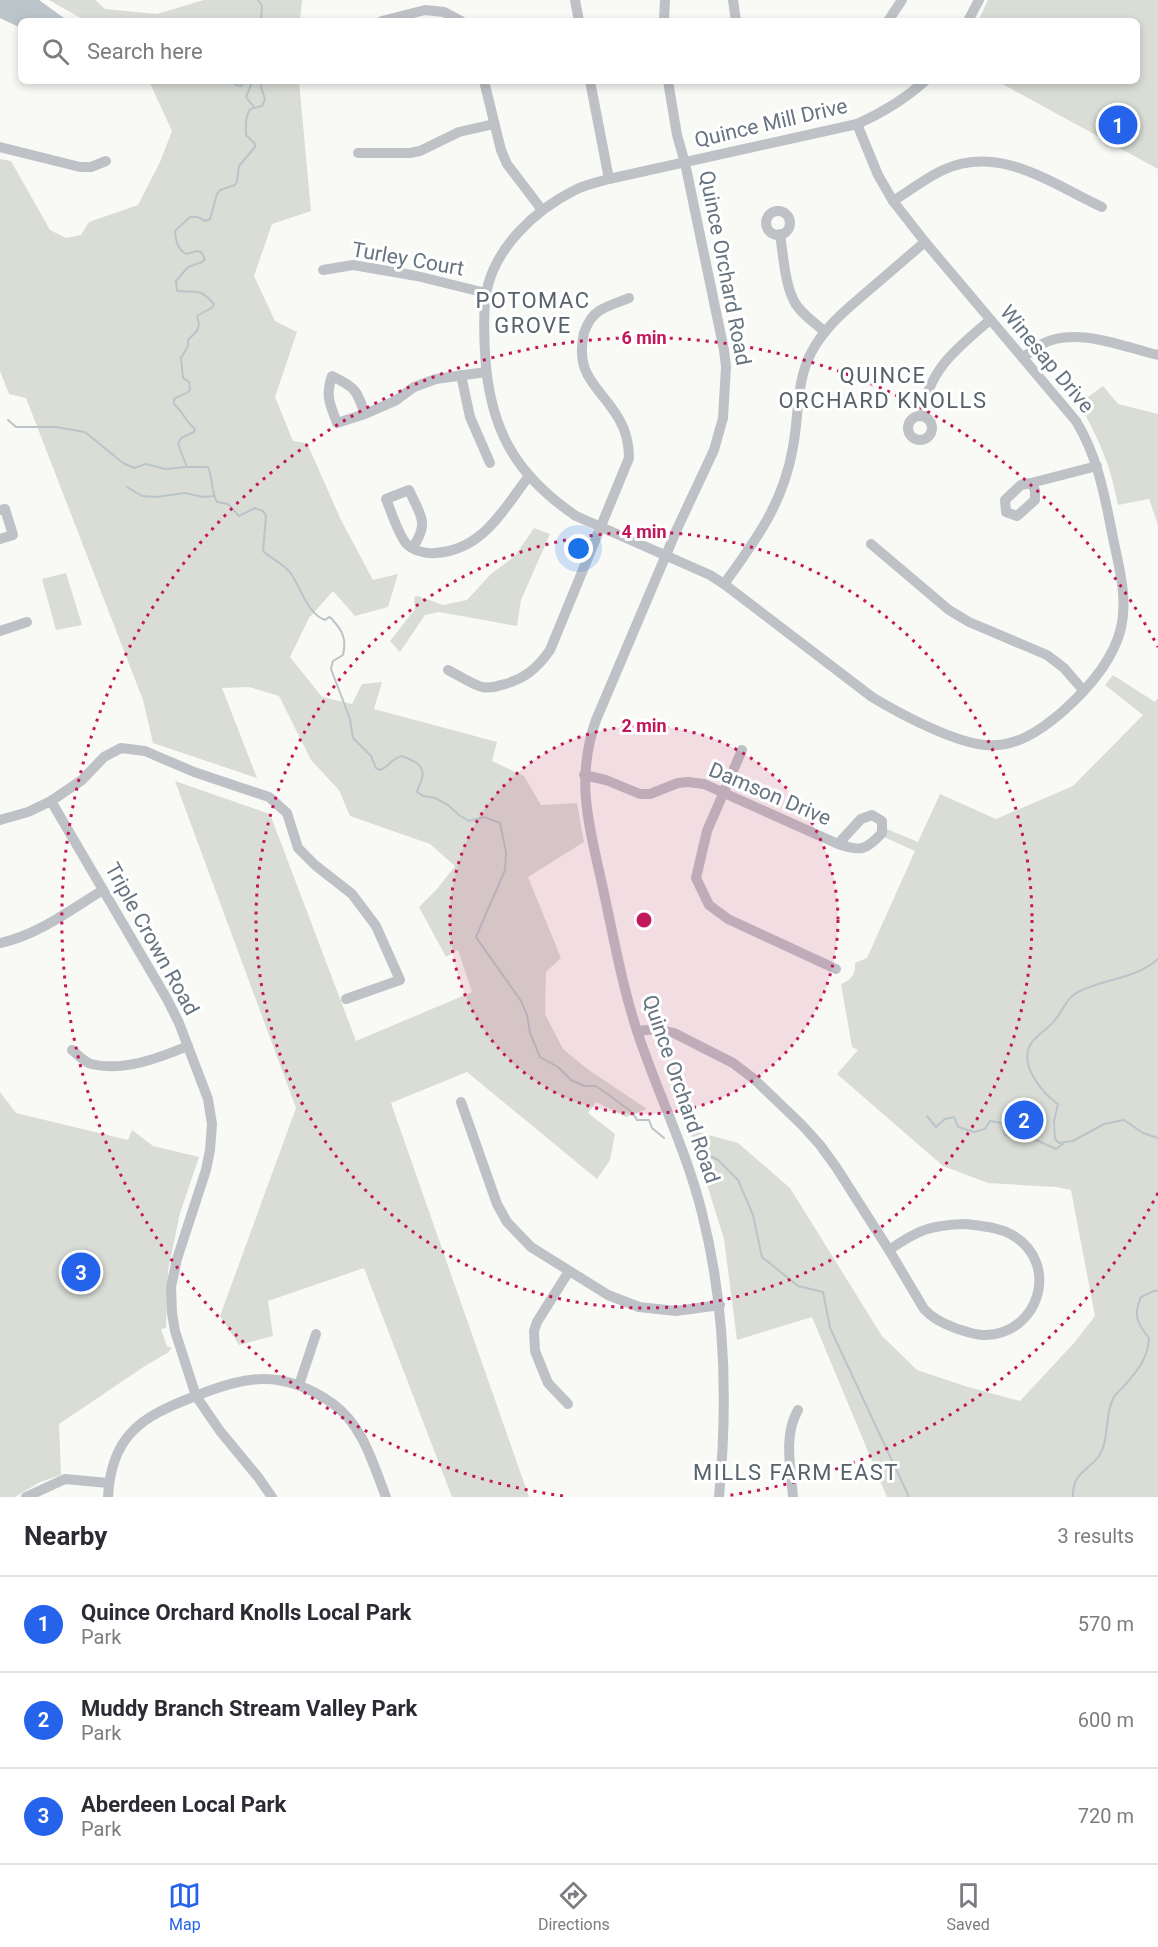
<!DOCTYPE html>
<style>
:root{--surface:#fff;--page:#f7f7f7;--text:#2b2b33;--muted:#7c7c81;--line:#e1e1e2;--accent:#2563eb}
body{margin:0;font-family:Roboto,sans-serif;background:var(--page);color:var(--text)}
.you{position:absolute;left:579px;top:549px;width:21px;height:21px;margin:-15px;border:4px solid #fff;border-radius:50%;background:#1a73e8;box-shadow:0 0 0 9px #1a73e833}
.badge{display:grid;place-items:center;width:39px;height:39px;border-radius:50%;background:var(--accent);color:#fff;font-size:20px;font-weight:700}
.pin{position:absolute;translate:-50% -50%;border:3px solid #fff;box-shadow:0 2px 6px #0006}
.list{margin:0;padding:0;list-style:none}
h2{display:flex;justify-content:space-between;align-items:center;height:78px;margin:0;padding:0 24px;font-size:26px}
h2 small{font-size:20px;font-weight:400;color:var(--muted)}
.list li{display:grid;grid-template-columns:39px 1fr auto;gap:18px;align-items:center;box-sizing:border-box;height:96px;padding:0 24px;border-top:2px solid var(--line)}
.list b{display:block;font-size:22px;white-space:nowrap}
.list p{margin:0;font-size:20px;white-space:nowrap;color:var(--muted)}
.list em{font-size:20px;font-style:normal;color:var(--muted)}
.icon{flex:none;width:33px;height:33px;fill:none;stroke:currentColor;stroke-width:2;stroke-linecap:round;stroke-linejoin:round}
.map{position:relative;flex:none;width:1158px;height:1497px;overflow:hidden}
.search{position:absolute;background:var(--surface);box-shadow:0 3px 9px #0003;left:18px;right:18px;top:18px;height:66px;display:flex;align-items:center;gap:15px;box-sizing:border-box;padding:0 21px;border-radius:9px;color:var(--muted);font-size:22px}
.sheet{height:366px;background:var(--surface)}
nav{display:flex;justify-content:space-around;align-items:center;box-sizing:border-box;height:84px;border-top:2px solid var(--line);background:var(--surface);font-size:16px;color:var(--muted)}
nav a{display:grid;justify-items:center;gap:3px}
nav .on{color:var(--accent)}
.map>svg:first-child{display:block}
.green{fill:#d9ddd6}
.water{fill:#bac4c9}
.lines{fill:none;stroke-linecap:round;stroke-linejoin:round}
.stream{stroke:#bac4c9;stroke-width:2}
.minor{stroke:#bec2c6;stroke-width:10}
.ring{fill:none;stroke:#c2185b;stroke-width:3;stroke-dasharray:3 6}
.labels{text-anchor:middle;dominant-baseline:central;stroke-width:6;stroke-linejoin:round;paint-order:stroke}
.street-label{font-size:21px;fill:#667480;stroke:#fff}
.neighbourhood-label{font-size:22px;letter-spacing:1.5px;fill:#57626b;stroke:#fff}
.centre{fill:#c2185b;stroke:#fff;stroke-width:3}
.ring-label{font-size:18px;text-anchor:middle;font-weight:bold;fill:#c2185b;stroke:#fff;stroke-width:6;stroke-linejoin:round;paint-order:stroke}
</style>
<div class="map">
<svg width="1158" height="1497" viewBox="0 0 1158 1497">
<rect width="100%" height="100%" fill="#f9f9f6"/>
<g class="green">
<polygon points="49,0 95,0 105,9 157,14 204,0 302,0 300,21 86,21"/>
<polygon points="988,0 1158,0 1158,169 997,81 1137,81 1137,21 978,21"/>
<polygon points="149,81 299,81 311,211 272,224 254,276 275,321 297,332 275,397 293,441 307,443 341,520 373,580 398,574 388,607 355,616 333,591 309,618 290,657 322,697 352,704 362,684 382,682 374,709 497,742 492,761 524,776 541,805 577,803 584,842 528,877 561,958 546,972 545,1014 563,1049 586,1068 647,1109 626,1117 596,1102 588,1113 615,1134 610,1160 597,1179 467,1072 391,1103 529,1497 452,1497 364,1268 268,1301 273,1336 239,1345 220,1316 296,1108 175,781 270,814 356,1041 472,992 458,950 446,957 419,907 437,889 455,866 430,844 350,816 339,790 311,760 279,696 249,687 222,688 257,778 153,743 143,700 26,398 9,394 0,371 0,159 11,161 50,230 66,238 81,235 89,222 138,205 160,162 172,131"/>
<path d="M1103 386 1118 404 1158 414V525L1149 499 1118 505C1111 467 1099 438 1079 404Z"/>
<polygon points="534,528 550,534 521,600 517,626 439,612 425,615 400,652 390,641 415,609 414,597 418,596 443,605 467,600 491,574 515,556"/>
<polygon points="66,573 82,625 56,630 42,579"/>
<path d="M1113 675 1155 702 1158 698V1497H887L812 1317 737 1340 724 1239 690 1130 738 1143 790 1188 882 1336 917 1370 968 1387 1020 1401 1074 1343 1095 1316 1071 1190 1056 1187 988 1183 943 1166 837 1074 858 1050 852 1047 841 984C851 980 856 974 855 963L867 958 915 851 884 837 887 829 918 842 940 794 996 819 1073 786 1143 715 1105 685Z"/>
<polygon points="0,1092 16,1113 128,1140 132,1130 153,1146 199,1157 180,1213 168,1271 166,1328 161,1329 167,1346 172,1348 169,1351 169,1352 145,1366 59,1424 61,1475 40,1482 15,1497 0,1497"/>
</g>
<polygon class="water" points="0,0 39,0 68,21 21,21 21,28 0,18"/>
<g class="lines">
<g class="stream">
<polyline points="258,0 262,6 261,21"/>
<polyline points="232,81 236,85 241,86 245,82 250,82 251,85 246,97 254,107"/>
<path d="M261 81V87L265 99 262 106 250 109C245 117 246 126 246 135L255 144V147L239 166 237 182 235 185 220 190 217 194 210 219 206 221 197 217H190L175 231C176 241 177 249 186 254L197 251 201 252 205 259 202 262 188 267 176 281 177 291C197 293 199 287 214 304L213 307 197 316 199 325 197 331 188 340V346L181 358 183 378 189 382 190 390C186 395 179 395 174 399V404C183 412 186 422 195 429L194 432 181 438 178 444 187 467H208C213 478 211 492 217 502L228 504 239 516 255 508 263 511 266 516 263 551C270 558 282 563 289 571 301 586 306 613 325 620L329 617 331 618C342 630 347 638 343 655L333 661 331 669 350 719 353 738 371 756 376 768 380 770C389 767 392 758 402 756 415 761 427 766 421 782 419 785 418 788 417 792L423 796 435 798 448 805 459 815 469 821 484 817 500 823 506 852 505 870 476 937 521 1001 527 1015 530 1033 540 1057 558 1067 571 1080 584 1086H595L602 1090 633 1113 637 1120H649L652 1128 664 1138"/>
<polyline points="8,420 16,427 56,427 85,432 123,463 134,468 146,464 165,469 186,467"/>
<polyline points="127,487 142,496 156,497 185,493 203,497 214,496"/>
<path d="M1158 959C1136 979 1103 979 1078 992 1065 999 1064 1010 1055 1020 1049 1028 1037 1035 1032 1042 1017 1063 1042 1093 1058 1104L1054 1121 1055 1139 1059 1143 1073 1141 1104 1124 1124 1120 1143 1133 1158 1138"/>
<polyline points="927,1116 936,1127 945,1119 954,1117 958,1127 974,1132 985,1129 990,1121 1002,1123 1005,1135 1017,1140 1025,1135 1056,1149 1063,1144"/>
<polyline points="693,1147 718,1160 738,1180 753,1215 762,1257 798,1286 823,1292 830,1328 909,1497"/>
<path d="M1073 1497C1072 1473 1088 1471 1099 1456 1110 1439 1104 1414 1114 1397 1116 1393 1121 1390 1124 1386 1137 1371 1148 1359 1149 1338 1137 1323 1133 1315 1141 1297L1154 1291H1158"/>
</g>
<g class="minor">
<polyline points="575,0 579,21"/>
<polyline points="733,0 736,21"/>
<polyline points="382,21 425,10 444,12 461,21"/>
<polyline points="664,21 665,0"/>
<polyline points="888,21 902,0"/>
<polyline points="968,21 979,0"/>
<polyline points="484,81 501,150 507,164 542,210"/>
<polyline points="590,81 609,179"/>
<path d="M668 81 677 135 685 163 724 350 726 367 723 418 714 450 677 529 596 720C575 780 589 825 602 884 613 934 622 986 638 1034 658 1094 687 1152 702 1213 726 1307 728 1402 719 1497"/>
<path d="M857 124 878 175 893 201 925 242 1076 421C1098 457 1105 497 1113 538 1119 567 1128 598 1121 628 1113 661 1087 690 1062 712 1040 731 1015 748 985 745 953 742 900 714 872 697L724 584 710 575 576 516C514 474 489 427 485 353 484 333 483 313 486 294 494 248 535 210 575 190 585 185 598 182 609 179L857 124C882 113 904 100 925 81"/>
<polyline points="0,147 80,167 91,167 106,161"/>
<polyline points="358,153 410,153 420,151 459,132 494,124"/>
<path d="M893 201C909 191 926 178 943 170 1000 144 1052 184 1102 207"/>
<circle cx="778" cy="223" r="12"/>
<path d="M780 234C783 254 785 284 794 301 800 313 814 322 825 332"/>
<polyline points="323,270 353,265 417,276 486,293"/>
<path d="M1023 358C1029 353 1036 347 1042 344 1075 326 1124 347 1158 355"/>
<polyline points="461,375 470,417 490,463"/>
<path d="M365 414C356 389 356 388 332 376 325 396 330 404 337 423L365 414 395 401 414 387 436 379 486 372"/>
<path d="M922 416C928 370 957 348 990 320"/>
<circle cx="920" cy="428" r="12"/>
<polygon points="1031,483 1035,490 1035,500 1017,516 1006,512 1005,500 1021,485"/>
<polyline points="1031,483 1097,466"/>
<polyline points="0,510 5,509 13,535 0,539"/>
<polyline points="871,544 949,610 969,622 1047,655 1064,668 1083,690"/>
<path d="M413 547C430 522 420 515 409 490L386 499C391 511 397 531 405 542 411 550 425 554 435 553 483 550 502 511 529 476"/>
<path d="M724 584C756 540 784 502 793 447 799 416 796 382 811 353 825 326 847 309 869 290 888 274 906 258 925 242"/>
<polyline points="0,631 27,622"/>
<path d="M448 670C458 675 471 684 482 687 488 688 496 687 501 685 523 680 537 669 550 650L629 458C629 444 626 431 619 419 600 386 574 377 584 333 587 324 591 316 599 311 608 305 620 302 629 298"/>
<polyline points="742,750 707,831 696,878 709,905 728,919 836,969"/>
<path d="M584 775 606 780 640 794H650L678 783 688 782 704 784 838 844C861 852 866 850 882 833V821L872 815 861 819 838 844"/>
<polyline points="51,801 167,999 179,1023 208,1099 212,1124 210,1150 206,1170 177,1259 171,1287 172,1313 175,1331 196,1396 220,1431 258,1477 272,1497"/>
<polyline points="0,820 28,812 51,801 82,780 104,757 121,748 145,751 194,772 269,797 287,813 298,848 315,865 352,894 376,926 400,980 346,999"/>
<path d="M0 943C38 935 70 910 103 890"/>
<polyline points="637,1031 657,1029 674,1033 733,1063 754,1079 802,1125 820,1145 836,1167 889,1250"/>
<path d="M72 1050C78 1055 84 1062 91 1064 123 1072 159 1058 188 1046"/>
<polyline points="461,1102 497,1204 507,1222 531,1247 608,1295 639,1307 676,1311 720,1305"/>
<path d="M965 1224C981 1226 1000 1227 1014 1236 1060 1265 1039 1333 986 1335 976 1336 965 1331 955 1328 943 1323 933 1319 924 1309L889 1250C918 1230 930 1225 965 1224Z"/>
<polyline points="299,1385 316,1334"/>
<polyline points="568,1404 548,1383 535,1351 534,1331 537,1322 569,1271"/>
<polyline points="26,1497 65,1479 108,1483"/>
<path d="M108 1497C111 1436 141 1417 193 1397 246 1376 281 1368 332 1403 363 1425 373 1464 386 1497"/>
<path d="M793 1497C791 1468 783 1436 798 1410"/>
</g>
</g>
<circle cx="644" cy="920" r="194" fill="#c2185b" fill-opacity=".12"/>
<g class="ring">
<circle cx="644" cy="920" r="194"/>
<circle cx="644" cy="920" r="388"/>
<path d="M1158 1193A582 582 0 0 1 725 1496M563 1496A582 582 0 1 1 1158 647"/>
</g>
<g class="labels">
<g class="street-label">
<text transform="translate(771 123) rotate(-13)">Quince Mill Drive</text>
<text transform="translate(408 259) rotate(10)">Turley Court</text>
<text transform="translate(725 268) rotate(79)">Quince Orchard Road</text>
<text transform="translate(1047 359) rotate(50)">Winesap Drive</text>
<text transform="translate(770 794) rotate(23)">Damson Drive</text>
<text transform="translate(152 939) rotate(61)">Triple Crown Road</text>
<text transform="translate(681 1089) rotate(71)">Quince Orchard Road</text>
</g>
<g class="neighbourhood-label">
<text x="533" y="300">POTOMAC<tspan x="533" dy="25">GROVE</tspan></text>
<text x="883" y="375">QUINCE<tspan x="883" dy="25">ORCHARD KNOLLS</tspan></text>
<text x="796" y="1472">MILLS FARM EAST</text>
</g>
</g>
<circle cx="644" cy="920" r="9" class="centre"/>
<g class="ring-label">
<text x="644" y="344">6 min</text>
<text x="644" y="538">4 min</text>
<text x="644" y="732">2 min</text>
</g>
</svg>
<div class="you"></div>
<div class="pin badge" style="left:1118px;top:125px">1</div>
<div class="pin badge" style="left:1024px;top:1120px">2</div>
<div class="pin badge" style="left:81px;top:1272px">3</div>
<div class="search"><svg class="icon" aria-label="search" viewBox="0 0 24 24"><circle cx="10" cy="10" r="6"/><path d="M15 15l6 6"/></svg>Search here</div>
</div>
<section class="sheet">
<h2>Nearby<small>3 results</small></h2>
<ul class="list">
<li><span class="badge">1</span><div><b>Quince Orchard Knolls Local Park</b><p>Park</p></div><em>570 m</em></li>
<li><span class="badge">2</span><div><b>Muddy Branch Stream Valley Park</b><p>Park</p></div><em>600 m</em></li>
<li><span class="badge">3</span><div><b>Aberdeen Local Park</b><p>Park</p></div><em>720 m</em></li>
</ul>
</section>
<nav>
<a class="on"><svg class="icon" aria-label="map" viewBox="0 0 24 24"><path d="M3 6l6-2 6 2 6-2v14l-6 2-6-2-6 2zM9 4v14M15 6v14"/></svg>Map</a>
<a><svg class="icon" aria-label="directions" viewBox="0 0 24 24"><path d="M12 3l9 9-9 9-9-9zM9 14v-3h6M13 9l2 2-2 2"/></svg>Directions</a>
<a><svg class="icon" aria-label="saved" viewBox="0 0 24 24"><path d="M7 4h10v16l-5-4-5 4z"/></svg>Saved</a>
</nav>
